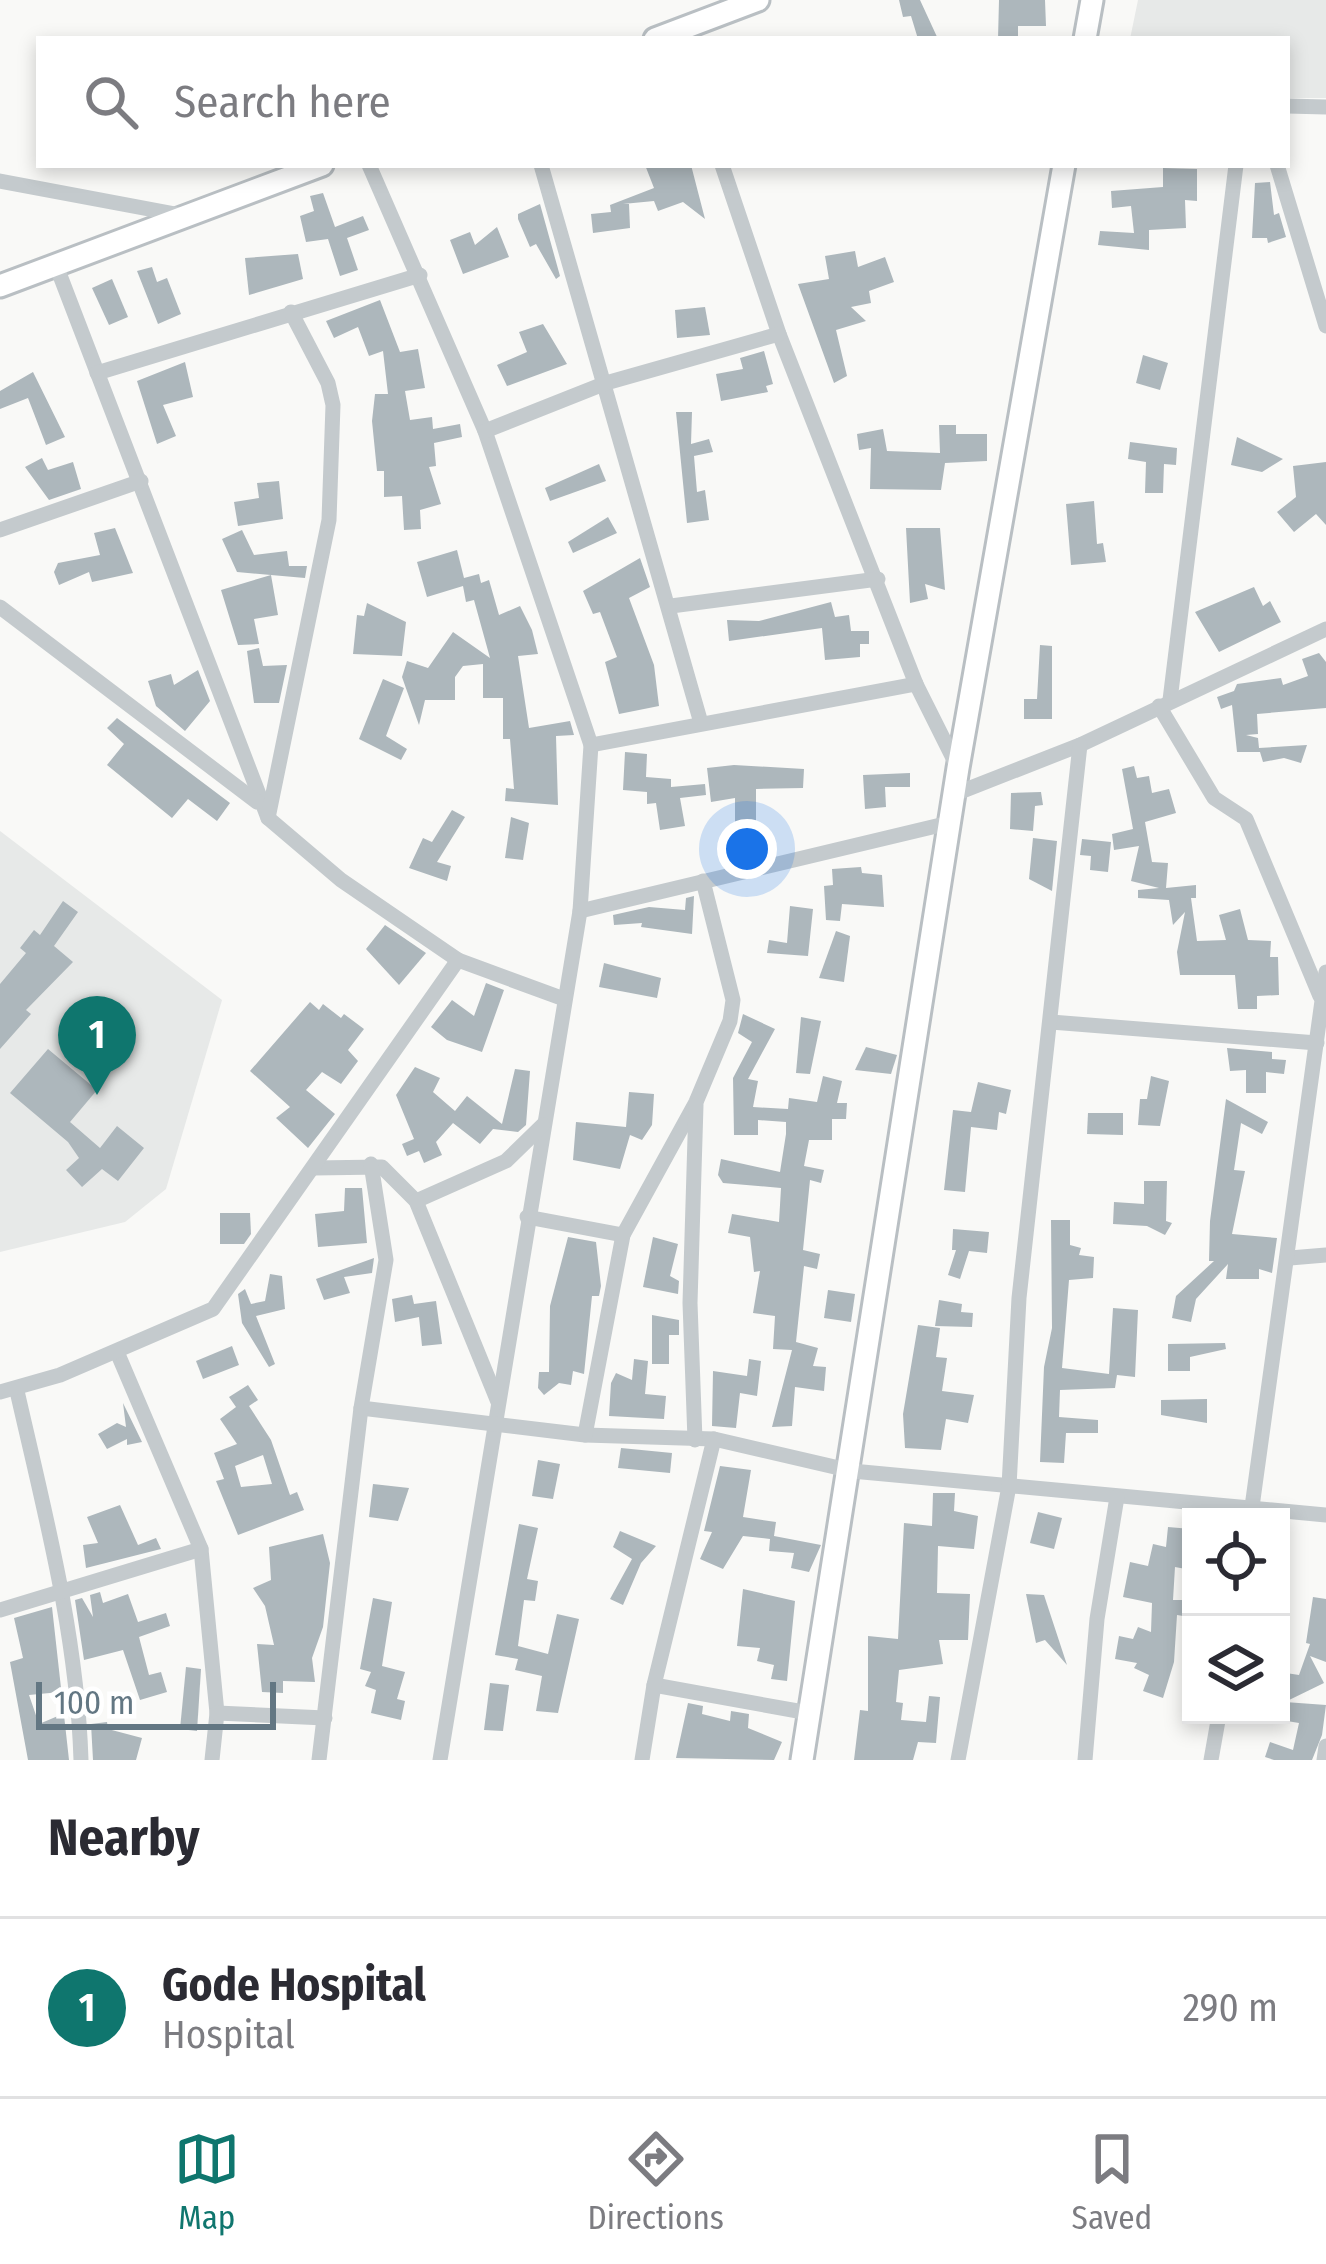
<!DOCTYPE html>
<style>
:root{--surface:#fff;--page:#f2f2f3;--text:#2b2b33;--muted:#7c7c81;--line:#e1e1e2;--accent:#0f766e}
body{margin:0;font-family:"Fira Sans Condensed",sans-serif;background:var(--page);color:var(--text)}
.controls{position:absolute;right:36px;bottom:36px;display:grid;overflow:hidden;border-radius:0px;box-shadow:0 6px 18px #0003}
.controls button{width:108px;height:108px;display:grid;place-items:center;padding:0;border:0;border-bottom:3px solid var(--line);background:var(--surface);color:var(--text);font:60px sans-serif}
.scale{position:absolute;left:36px;bottom:30px;width:240px;box-sizing:border-box;padding-left:12px;border:6px solid #637783;border-top:0;font-size:33px;line-height:42px;white-space:nowrap;color:#637783;-webkit-text-stroke:9px #fff;paint-order:stroke}
.you{position:absolute;left:747px;top:849px;width:42px;height:42px;margin:-30px;border:9px solid #fff;border-radius:50%;background:#1a73e8;box-shadow:0 0 0 18px #1a73e833}
.badge{display:grid;place-items:center;width:78px;height:78px;border-radius:50%;background:var(--accent);color:#fff;font-size:39px;font-weight:700}
.pin{position:absolute;translate:-50% -99px;filter:drop-shadow(0 3px 6px #0008)}
.pin::after{content:'';position:absolute;top:63px;width:42px;height:36px;background:inherit;clip-path:polygon(0 0,100% 0,50% 100%)}
.list{margin:0;padding:0;list-style:none}
h2{display:flex;justify-content:space-between;align-items:center;height:156px;margin:0;padding:0 48px;font-size:51px}
h2 small{font-size:39px;font-weight:400;color:var(--muted)}
.list li{display:grid;grid-template-columns:78px 1fr auto;gap:36px;align-items:center;box-sizing:border-box;height:180px;padding:0 48px;border-top:3px solid var(--line)}
.list b{display:block;font-size:45px;white-space:nowrap}
.list p{margin:0;font-size:39px;white-space:nowrap;color:var(--muted)}
.list em{font-size:39px;font-style:normal;color:var(--muted)}
.icon{flex:none;width:66px;height:66px;fill:none;stroke:currentColor;stroke-width:2;stroke-linecap:round;stroke-linejoin:round}
.map{position:relative;flex:none;width:1326px;height:1760px;overflow:hidden}
.search{position:absolute;background:var(--surface);box-shadow:0 6px 18px #0003;left:36px;right:36px;top:36px;height:132px;display:flex;align-items:center;gap:30px;box-sizing:border-box;padding:0 42px;border-radius:0px;color:var(--muted);font-size:45px}
.sheet{height:336px;background:var(--surface)}
nav{display:flex;justify-content:space-around;align-items:center;box-sizing:border-box;height:168px;border-top:3px solid var(--line);background:var(--surface);font-size:33px;color:var(--muted)}
nav a{display:grid;justify-items:center;gap:6px}
nav .on{color:var(--accent)}
.map>svg:first-child{display:block}
.built{fill:#e7e9e8}
.building{fill:#adb7bc;fill-rule:evenodd}
.lines{fill:none;stroke-linecap:round;stroke-linejoin:round}
.secondary-casing{stroke:#b9bfc3;stroke-width:27}
.street{stroke:#c4cacd;stroke-width:15}
.secondary{stroke:#fff;stroke-width:21}
</style>
<div class="map">
<svg width="1326" height="1760" viewBox="0 0 1326 1760">
<rect width="100%" height="100%" fill="#f9f9f7"/>
<g class="built">
<polygon points="1138,0 1326,0 1326,98 1287,98 1287,39 1130,39"/>
<polygon points="0,831 222,1000 166,1189 125,1222 0,1252"/>
</g>
<g class="building">
<polygon points="899,0 920,0 938,39 918,39 911,16 903,17"/>
<polygon points="999,0 1045,0 1046,26 1018,26 1018,39 998,39"/>
<polygon points="645,165 691,165 705,219 683,202 658,211 654,201 623,204 629,204 630,228 593,233 591,214 611,212 610,205 654,188"/>
<polygon points="1163,168 1197,169 1197,201 1185,200 1186,228 1149,230 1149,250 1098,245 1100,231 1134,233 1131,206 1112,208 1111,191 1163,187"/>
<polygon points="1270,182 1274,215 1279,213 1286,237 1268,243 1267,238 1252,238 1255,183"/>
<polygon points="323,193 335,227 363,216 369,230 347,238 358,270 340,276 328,239 306,242 300,216 314,211 310,196"/>
<polygon points="540,204 560,276 556,279 536,244 530,247 518,219 518,214"/>
<polygon points="497,227 509,257 463,274 450,240 470,232 475,245"/>
<polygon points="855,251 858,267 885,257 894,282 869,291 871,303 851,307 866,321 836,330 847,376 834,383 798,284 829,279 825,256"/>
<polygon points="298,254 303,279 249,295 245,258"/>
<polygon points="152,267 157,282 167,278 181,314 158,324 137,271"/>
<polygon points="112,279 128,317 109,325 92,288"/>
<polygon points="380,300 400,352 418,349 425,388 405,391 410,420 432,417 433,429 460,424 462,437 434,443 436,466 429,467 441,504 420,510 421,529 404,530 402,496 384,497 384,471 377,471 372,421 375,394 388,394 383,351 369,356 358,327 334,338 326,321"/>
<polygon points="705,307 710,335 677,338 675,310"/>
<polygon points="543,324 567,364 507,386 497,365 527,352 519,332"/>
<polygon points="764,351 773,384 766,386 768,392 721,401 716,374 743,369 740,358"/>
<polygon points="1143,355 1168,363 1160,390 1136,383"/>
<polygon points="185,362 193,397 163,405 176,436 157,444 137,381"/>
<polygon points="33,372 65,437 46,445 28,398 0,409 0,391"/>
<polygon points="676,412 692,412 691,444 709,439 713,452 694,456 697,492 705,490 709,520 687,523"/>
<polygon points="939,425 956,425 956,434 987,434 987,461 945,463 941,490 870,489 871,448 859,450 857,434 883,429 887,451 940,453"/>
<polygon points="1237,437 1283,459 1262,472 1231,465"/>
<polygon points="1130,442 1177,448 1176,465 1164,464 1163,493 1145,493 1146,462 1128,459"/>
<polygon points="42,458 48,470 73,462 81,489 49,500 25,467"/>
<polygon points="1326,462 1326,525 1316,514 1294,532 1277,512 1296,497 1293,466"/>
<polygon points="599,464 606,481 550,501 545,488"/>
<polygon points="279,481 283,519 238,526 234,502 259,498 257,483"/>
<polygon points="1094,501 1097,544 1103,543 1106,562 1071,565 1066,504"/>
<polygon points="608,517 617,533 573,553 568,542"/>
<polygon points="115,528 133,573 92,582 89,572 59,585 54,572 58,563 100,555 94,533"/>
<polygon points="906,528 940,528 945,590 925,584 928,599 910,603"/>
<polygon points="242,530 254,555 287,551 289,566 307,566 305,578 237,572 222,539"/>
<polygon points="457,550 464,578 479,574 481,583 489,580 499,615 520,606 532,630 538,654 518,656 529,728 570,721 574,735 556,736 558,805 505,801 506,788 514,789 510,739 503,739 503,698 483,698 483,664 463,666 455,677 455,700 425,700 419,725 402,677 407,661 428,668 453,632 490,658 474,600 466,602 463,586 427,597 417,562"/>
<polygon points="640,558 650,587 629,598 654,665 659,706 619,714 605,662 617,657 600,612 593,614 583,591"/>
<polygon points="271,575 278,615 254,619 259,644 238,645 221,590"/>
<polygon points="1254,587 1263,606 1270,601 1281,622 1219,652 1195,612"/>
<polygon points="831,602 835,617 849,615 851,631 869,631 869,644 860,644 860,657 825,660 822,628 729,641 727,620 759,621"/>
<polygon points="367,603 406,622 402,656 353,654 357,615 364,616"/>
<polygon points="1040,645 1052,646 1052,719 1024,719 1024,699 1037,699"/>
<polygon points="259,648 263,666 287,665 279,703 254,703 247,651"/>
<polygon points="1319,653 1326,662 1326,708 1257,714 1258,734 1246,735 1258,738 1259,748 1307,745 1301,763 1284,758 1263,762 1260,752 1237,752 1232,705 1221,709 1217,697 1234,691 1237,684 1281,678 1283,685 1308,676 1302,659"/>
<polygon points="198,670 210,701 185,731 156,706 148,681 171,674 174,685"/>
<polygon points="383,679 404,688 386,736 407,749 401,760 359,739"/>
<polygon points="117,718 230,803 217,821 188,799 172,818 107,765 124,744 107,728"/>
<polygon points="625,752 647,754 646,777 671,779 671,787 705,784 706,795 680,798 685,826 660,830 656,803 647,804 647,792 623,790"/>
<polygon points="734,765 804,769 803,788 756,789 756,822 735,822 735,798 711,802 707,768"/>
<polygon points="1134,766 1137,778 1149,776 1152,793 1169,789 1176,813 1145,822 1152,862 1168,863 1166,888 1196,885 1196,898 1191,898 1197,941 1226,940 1219,915 1240,909 1248,940 1271,941 1270,957 1278,957 1279,995 1257,996 1257,1009 1238,1009 1235,975 1180,975 1177,952 1185,912 1173,925 1169,900 1138,898 1138,890 1159,888 1131,881 1139,846 1114,850 1112,834 1133,829 1122,769"/>
<polygon points="910,773 910,787 885,787 886,807 865,809 863,775"/>
<polygon points="1041,792 1043,805 1035,806 1033,831 1010,829 1011,793"/>
<polygon points="452,810 465,817 437,862 451,866 447,881 409,868 423,838 432,842"/>
<polygon points="511,817 529,823 523,860 505,858"/>
<polygon points="1033,838 1057,841 1052,891 1029,879"/>
<polygon points="1082,839 1111,842 1108,872 1090,870 1091,856 1080,855"/>
<polygon points="861,867 862,873 882,875 884,907 842,904 840,921 826,920 824,886 833,885 832,869"/>
<polygon points="694,896 692,934 641,927 642,923 614,925 613,915 649,907 685,910 686,898"/>
<polygon points="63,901 78,912 54,946 73,962 26,1010 31,1014 0,1049 0,984 26,953 20,948 34,930 40,935"/>
<polygon points="790,906 813,909 808,956 767,953 769,940 787,943"/>
<polygon points="385,925 426,953 399,985 366,949"/>
<polygon points="836,931 850,936 844,982 819,978"/>
<polygon points="604,963 661,978 657,998 599,987"/>
<polygon points="486,983 504,990 482,1052 447,1040 431,1027 452,1000 474,1016"/>
<polygon points="310,1002 319,1010 323,1004 341,1018 344,1014 364,1029 348,1050 358,1061 341,1084 322,1072 306,1090 335,1114 308,1148 276,1118 290,1107 250,1071"/>
<polygon points="743,1014 775,1029 748,1079 758,1081 753,1107 788,1109 789,1098 817,1102 823,1076 842,1081 837,1103 847,1103 846,1119 832,1119 832,1140 809,1140 804,1166 824,1170 821,1183 810,1180 803,1250 820,1254 817,1269 804,1266 796,1342 818,1348 813,1366 826,1367 824,1391 795,1387 792,1426 772,1427 792,1350 773,1349 775,1316 753,1313 760,1271 754,1272 750,1237 728,1233 732,1214 779,1222 781,1188 723,1183 718,1175 721,1159 780,1172 786,1134 786,1122 758,1120 758,1135 734,1135 733,1078 752,1042 738,1033"/>
<polygon points="801,1017 821,1021 810,1074 796,1073"/>
<polygon points="866,1047 897,1055 891,1074 855,1070"/>
<polygon points="1227,1048 1272,1052 1272,1059 1286,1060 1284,1074 1266,1072 1266,1093 1246,1093 1246,1070 1230,1071"/>
<polygon points="48,1049 97,1090 70,1122 100,1148 117,1126 144,1148 118,1181 102,1169 82,1187 66,1170 79,1158 68,1142 10,1093"/>
<polygon points="415,1067 440,1078 433,1092 455,1111 467,1096 502,1124 515,1069 530,1071 526,1125 518,1132 493,1129 480,1144 453,1123 436,1142 442,1155 424,1163 419,1151 407,1156 402,1144 414,1139 396,1095"/>
<polygon points="1151,1076 1169,1081 1160,1126 1138,1125 1140,1099 1147,1099"/>
<polygon points="978,1082 1011,1090 1006,1114 999,1112 997,1130 971,1127 965,1192 944,1190 953,1110 971,1112"/>
<polygon points="629,1092 654,1094 652,1125 642,1140 630,1135 620,1169 573,1160 576,1122 626,1127"/>
<polygon points="1226,1099 1268,1122 1262,1134 1241,1123 1234,1170 1245,1171 1232,1234 1277,1238 1272,1273 1259,1269 1259,1279 1226,1279 1228,1264 1196,1299 1191,1322 1172,1318 1176,1296 1214,1261 1209,1261 1210,1221"/>
<polygon points="1088,1113 1123,1113 1123,1135 1087,1134"/>
<polygon points="1144,1181 1167,1181 1166,1221 1172,1223 1165,1235 1147,1226 1113,1224 1114,1202 1144,1204"/>
<polygon points="345,1188 362,1188 367,1243 318,1247 315,1214 344,1211"/>
<polygon points="220,1213 250,1213 251,1234 244,1244 220,1244"/>
<polygon points="1051,1220 1070,1220 1070,1245 1081,1248 1079,1255 1094,1257 1093,1278 1069,1280 1062,1368 1109,1374 1113,1308 1138,1310 1135,1377 1117,1375 1115,1388 1060,1390 1059,1417 1098,1420 1098,1433 1066,1433 1064,1463 1040,1462 1044,1367 1052,1328"/>
<polygon points="953,1229 989,1232 987,1253 969,1251 960,1279 948,1275 956,1250 952,1250"/>
<polygon points="568,1237 596,1242 601,1286 599,1296 592,1296 584,1374 573,1371 571,1385 559,1383 544,1395 538,1388 539,1372 549,1372 550,1306"/>
<polygon points="653,1237 678,1244 670,1276 679,1281 678,1294 643,1287"/>
<polygon points="374,1258 372,1273 344,1277 350,1293 324,1300 316,1279"/>
<polygon points="270,1274 282,1276 285,1309 256,1316 275,1364 269,1367 242,1323 238,1294 245,1289 251,1304 265,1301"/>
<polygon points="828,1290 855,1294 851,1322 824,1318"/>
<polygon points="412,1295 414,1304 436,1301 442,1344 422,1346 419,1317 395,1322 392,1299"/>
<polygon points="939,1300 962,1304 961,1312 973,1313 972,1327 935,1326"/>
<polygon points="652,1315 679,1320 679,1335 669,1335 669,1364 652,1364"/>
<polygon points="918,1325 940,1328 936,1357 947,1358 942,1391 974,1395 968,1423 946,1419 941,1450 905,1448 903,1414"/>
<polygon points="1225,1343 1226,1349 1190,1357 1190,1371 1168,1371 1168,1344"/>
<polygon points="232,1346 239,1365 203,1379 196,1361"/>
<polygon points="634,1359 648,1361 645,1394 666,1396 664,1419 609,1416 611,1383 616,1373 632,1380"/>
<polygon points="749,1359 761,1361 757,1396 740,1393 736,1428 712,1426 713,1371 747,1376"/>
<path d="M248 1385 258 1400 249 1406 271 1440 290 1495 297 1492 304 1510 238 1535 216 1481 224 1479 214 1453 237 1444 220 1419 236 1407 229 1397ZM263 1455 272 1484 241 1487 235 1466Z"/>
<polygon points="1207,1399 1207,1423 1161,1415 1161,1400"/>
<polygon points="123,1403 142,1442 127,1445 127,1439 107,1449 98,1434 117,1423 126,1427"/>
<polygon points="621,1448 672,1453 670,1473 618,1468"/>
<polygon points="538,1460 560,1464 553,1499 532,1496"/>
<polygon points="720,1466 751,1470 743,1517 776,1522 774,1536 821,1545 809,1572 791,1568 794,1553 769,1551 770,1539 743,1536 723,1569 700,1559 712,1532 704,1531"/>
<polygon points="373,1484 409,1488 398,1521 369,1517"/>
<polygon points="933,1493 955,1493 954,1511 978,1516 974,1549 938,1546 937,1593 970,1594 968,1640 939,1640 943,1664 899,1670 896,1702 903,1703 901,1720 926,1722 929,1696 940,1697 936,1743 918,1742 913,1760 854,1760 860,1710 868,1711 868,1636 898,1639 904,1523 932,1526"/>
<polygon points="120,1505 138,1545 156,1538 161,1549 86,1568 83,1545 98,1543 87,1517"/>
<polygon points="1038,1512 1062,1518 1054,1549 1030,1543"/>
<polygon points="519,1524 538,1528 527,1579 538,1581 535,1601 524,1600 518,1646 548,1654 557,1614 579,1619 558,1713 536,1711 542,1676 515,1670 518,1659 495,1655"/>
<polygon points="1168,1527 1191,1529 1191,1570 1175,1567 1173,1600 1183,1600 1183,1616 1177,1615 1174,1662 1163,1698 1143,1691 1149,1675 1134,1668 1137,1663 1115,1659 1119,1636 1133,1639 1138,1627 1151,1632 1152,1603 1123,1597 1130,1562 1148,1566 1153,1544 1166,1547"/>
<polygon points="620,1531 656,1546 641,1563 623,1605 610,1599 632,1559 613,1547"/>
<polygon points="323,1534 330,1563 323,1627 312,1658 315,1682 283,1681 283,1693 262,1692 257,1644 274,1645 265,1606 253,1588 271,1580 269,1547"/>
<polygon points="743,1589 795,1601 787,1681 771,1679 774,1665 757,1661 760,1648 737,1646"/>
<polygon points="100,1592 103,1603 128,1594 138,1622 166,1613 170,1626 139,1637 149,1675 161,1672 167,1692 140,1700 123,1650 84,1660 75,1600 82,1598 93,1617 90,1595"/>
<polygon points="1026,1594 1044,1595 1067,1665 1045,1640 1036,1643"/>
<polygon points="1313,1597 1326,1599 1326,1662 1310,1656 1324,1683 1285,1702 1326,1705 1322,1735 1312,1760 1274,1760 1265,1757 1270,1742 1293,1750 1299,1723 1281,1720 1281,1698 1286,1673 1299,1675 1310,1644 1306,1643"/>
<polygon points="373,1598 392,1602 382,1666 405,1672 397,1699 405,1701 401,1720 371,1713 376,1690 365,1686 371,1672 360,1669"/>
<path d="M52 1607 69 1760H28L10 1662 23 1658 14 1618ZM60 1692 65 1713 39 1724 29 1695Z"/>
<polygon points="186,1667 201,1669 197,1731 180,1729"/>
<polygon points="490,1683 509,1685 503,1731 484,1730"/>
<polygon points="688,1703 703,1706 702,1714 730,1721 731,1711 749,1714 748,1728 782,1742 774,1760 676,1758"/>
<polygon points="107,1722 108,1729 142,1738 136,1760 93,1760 91,1724"/>
</g>
<g class="lines">
<defs>
<g id="secondary">
<polyline points="655,39 758,0"/>
<polyline points="1085,39 1092,0"/>
<polyline points="0,286 322,165"/>
<polyline points="802,1760 958,768 1064,165"/>
</g>
</defs>
<use href="#secondary" class="secondary-casing"/>
<g class="street">
<polyline points="1287,106 1326,107"/>
<polyline points="369,165 485,431 591,745 580,911 440,1760"/>
<polyline points="541,165 701,723"/>
<polyline points="722,165 779,334 916,684 958,768"/>
<polyline points="1277,165 1326,326"/>
<polyline points="0,181 186,216"/>
<polyline points="56,265 268,818 341,880 458,960 564,999"/>
<polyline points="97,373 420,275"/>
<polyline points="485,431 606,383 779,334"/>
<polyline points="0,530 141,481"/>
<polyline points="671,606 878,579"/>
<polyline points="0,607 257,802"/>
<polyline points="1170,700 1236,165"/>
<polyline points="1159,706 1214,798 1246,819 1320,996"/>
<polyline points="591,745 916,684"/>
<polyline points="955,794 1080,745 1326,629"/>
<polyline points="268,818 329,520 333,405 328,383 291,312"/>
<polyline points="580,911 949,823"/>
<polyline points="1051,1022 1317,1043"/>
<polyline points="314,1168 382,1167 416,1201 498,1402"/>
<polyline points="416,1201 506,1161 543,1125"/>
<polyline points="527,1217 623,1235"/>
<polyline points="1290,1258 1326,1255"/>
<polyline points="117,1352 201,1549 217,1713 212,1760"/>
<path d="M17 1391C45 1514 77 1634 81 1760"/>
<polyline points="0,1392 60,1375 213,1309 458,960"/>
<polyline points="361,1408 585,1435 714,1439 852,1471 1326,1515"/>
<polyline points="585,1435 623,1235 696,1102 730,1021 733,1000 703,881"/>
<polyline points="695,1440 690,1303 696,1105"/>
<polyline points="1251,1514 1326,972"/>
<polyline points="0,1610 201,1549"/>
<polyline points="654,1685 809,1713"/>
<polyline points="217,1713 325,1718"/>
<polyline points="319,1760 361,1408 386,1260 371,1164"/>
<polyline points="642,1760 654,1685 714,1439"/>
<polyline points="958,1760 1009,1486 1019,1298 1080,745"/>
<polyline points="1085,1760 1097,1619 1117,1497"/>
<polyline points="1211,1760 1219,1715"/>
<polyline points="1324,1760 1326,1746"/>
</g>
<use href="#secondary" class="secondary"/>
</g>
</svg>
<div class="controls">
<button><svg class="icon" aria-label="locate" viewBox="0 0 24 24"><circle cx="12" cy="12" r="6"/><path d="M12 2v4M12 18v4M2 12h4M18 12h4"/></svg></button>
<button><svg class="icon" aria-label="layers" viewBox="0 0 24 24"><path d="M12 4l9 5-9 5-9-5zM3 14l9 5 9-5"/></svg></button>
</div>
<div class="scale">100 m</div>
<div class="you"></div>
<div class="pin badge" style="left:97px;top:1095px">1</div>
<div class="search"><svg class="icon" aria-label="search" viewBox="0 0 24 24"><circle cx="10" cy="10" r="6"/><path d="M15 15l6 6"/></svg>Search here</div>
</div>
<section class="sheet">
<h2>Nearby<small></small></h2>
<ul class="list">
<li><span class="badge">1</span><div><b>Gode Hospital</b><p>Hospital</p></div><em>290 m</em></li>
</ul>
</section>
<nav>
<a class="on"><svg class="icon" aria-label="map" viewBox="0 0 24 24"><path d="M3 6l6-2 6 2 6-2v14l-6 2-6-2-6 2zM9 4v14M15 6v14"/></svg>Map</a>
<a><svg class="icon" aria-label="directions" viewBox="0 0 24 24"><path d="M12 3l9 9-9 9-9-9zM9 14v-3h6M13 9l2 2-2 2"/></svg>Directions</a>
<a><svg class="icon" aria-label="saved" viewBox="0 0 24 24"><path d="M7 4h10v16l-5-4-5 4z"/></svg>Saved</a>
</nav>
